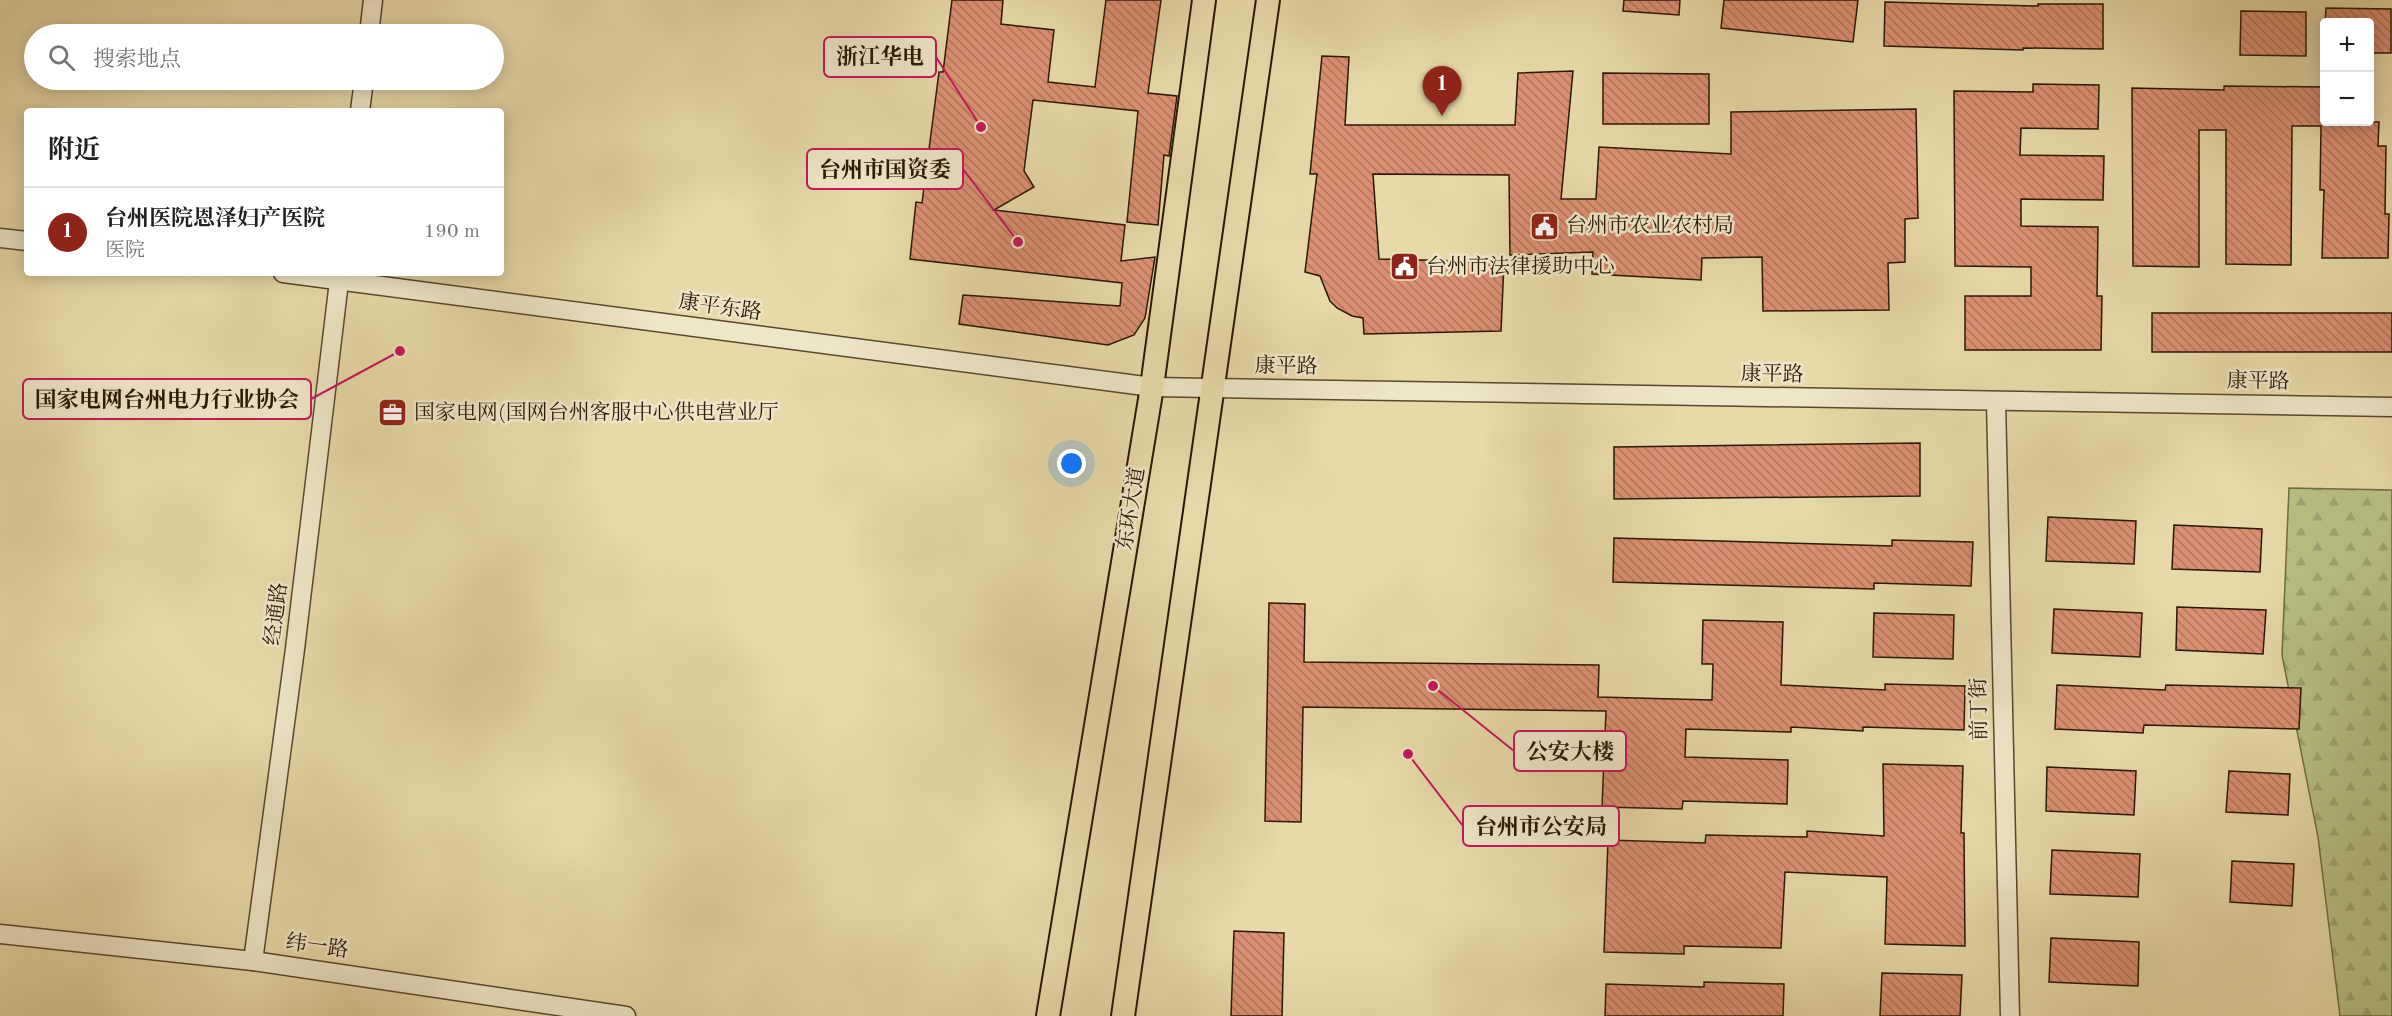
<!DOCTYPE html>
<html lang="zh">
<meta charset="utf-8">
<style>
:root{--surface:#fff;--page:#f6f6f6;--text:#202124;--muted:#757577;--line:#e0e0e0;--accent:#8f2418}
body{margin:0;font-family:"Old Standard TT","Noto Serif SC",serif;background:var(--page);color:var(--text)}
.controls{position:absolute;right:18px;top:18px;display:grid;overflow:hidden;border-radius:6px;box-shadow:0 3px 15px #0003}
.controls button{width:54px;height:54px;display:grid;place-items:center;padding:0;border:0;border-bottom:2px solid var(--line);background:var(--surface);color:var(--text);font:30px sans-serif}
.you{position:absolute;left:1072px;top:464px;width:21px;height:21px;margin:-15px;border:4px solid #fff;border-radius:50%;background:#1a73e8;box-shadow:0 0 0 9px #1a73e833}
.badge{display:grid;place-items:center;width:39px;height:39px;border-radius:50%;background:var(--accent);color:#fff;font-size:20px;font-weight:700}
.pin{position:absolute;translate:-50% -50px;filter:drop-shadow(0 2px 3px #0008)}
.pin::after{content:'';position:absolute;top:32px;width:21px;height:18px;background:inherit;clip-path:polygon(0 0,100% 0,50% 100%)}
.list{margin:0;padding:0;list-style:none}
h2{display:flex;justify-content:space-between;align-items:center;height:78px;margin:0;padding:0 24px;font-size:26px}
h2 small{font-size:20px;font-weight:400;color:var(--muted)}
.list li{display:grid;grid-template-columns:39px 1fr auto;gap:18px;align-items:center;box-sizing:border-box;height:90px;padding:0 24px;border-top:2px solid var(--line)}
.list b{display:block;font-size:22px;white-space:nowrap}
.list p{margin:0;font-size:20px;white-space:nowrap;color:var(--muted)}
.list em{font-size:20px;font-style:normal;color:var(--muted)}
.icon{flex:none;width:33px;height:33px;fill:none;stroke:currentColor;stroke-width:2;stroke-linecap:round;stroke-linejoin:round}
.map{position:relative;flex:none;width:2392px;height:1016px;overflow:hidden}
.search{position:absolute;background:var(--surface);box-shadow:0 3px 15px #0003;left:24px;top:24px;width:480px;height:66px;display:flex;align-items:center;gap:15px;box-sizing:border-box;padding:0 21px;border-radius:33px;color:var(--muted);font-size:22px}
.panel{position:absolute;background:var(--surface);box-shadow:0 3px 15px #0003;left:24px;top:108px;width:480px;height:168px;border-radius:6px}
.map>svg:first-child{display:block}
.forest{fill:url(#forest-firs);stroke:#716b45;stroke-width:1.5}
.building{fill:url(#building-back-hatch);stroke:#2a1704;stroke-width:1.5}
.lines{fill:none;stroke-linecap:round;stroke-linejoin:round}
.tertiary-casing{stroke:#59482d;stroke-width:21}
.primary-casing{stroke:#2a1704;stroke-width:26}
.tertiary{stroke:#efe6c7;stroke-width:18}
.primary{stroke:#e7d9a9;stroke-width:22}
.labels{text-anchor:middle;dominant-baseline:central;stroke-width:5;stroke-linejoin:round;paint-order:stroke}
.poi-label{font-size:21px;fill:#2a1704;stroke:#efe6c7;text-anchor:start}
.street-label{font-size:21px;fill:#2a1704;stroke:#efe6c7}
.leader{fill:none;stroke:#c2185b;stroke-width:2}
.callout-dot{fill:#c2185b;stroke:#efe6c7;stroke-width:2}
.callout{fill:#efe6c7;stroke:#c2185b;stroke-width:2}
.callout-label{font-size:22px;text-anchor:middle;font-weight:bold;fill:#2a1704}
</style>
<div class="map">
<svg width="2392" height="1016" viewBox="0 0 2392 1016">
<defs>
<pattern id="forest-firs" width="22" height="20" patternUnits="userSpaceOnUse" patternTransform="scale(1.5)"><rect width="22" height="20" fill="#b8bf86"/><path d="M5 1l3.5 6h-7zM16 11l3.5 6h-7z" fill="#9ea372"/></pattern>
<pattern id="building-back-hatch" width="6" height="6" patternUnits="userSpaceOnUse" patternTransform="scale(1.5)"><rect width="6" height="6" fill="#db9074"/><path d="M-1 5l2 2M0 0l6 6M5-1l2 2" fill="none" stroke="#b2755d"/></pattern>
</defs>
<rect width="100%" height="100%" fill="#e7d9a9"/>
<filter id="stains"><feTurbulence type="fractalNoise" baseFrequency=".00333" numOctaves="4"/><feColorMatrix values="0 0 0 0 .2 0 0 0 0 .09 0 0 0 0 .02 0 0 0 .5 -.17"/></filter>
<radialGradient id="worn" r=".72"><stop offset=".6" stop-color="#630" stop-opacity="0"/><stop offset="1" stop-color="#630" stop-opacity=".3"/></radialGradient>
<polygon class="forest" points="2289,488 2392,490 2392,1016 2340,1016 2318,837 2282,655"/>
<g class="building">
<polygon points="952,0 1003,0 1001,24 1054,30 1048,82 1095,87 1106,0 1161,0 1148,93 1177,96 1169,156 1164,155 1158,225 1127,222 1138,111 1033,100 1024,171 1034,187 994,210 1125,225 1121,261 1155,257 1145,318 1134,335 1108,345 959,324 963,295 1120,306 1122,283 910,259 916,202 922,203 939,72 943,72"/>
<polygon points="1624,0 1680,0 1679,15 1623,11"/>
<polygon points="1724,0 1858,0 1853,42 1721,28"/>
<polygon points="1885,2 2038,6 2038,4 2103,4 2103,49 2023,48 2023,50 1884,46"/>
<polygon points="2326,8 2391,9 2391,53 2370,53 2370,22 2325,22"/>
<polygon points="2241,11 2306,12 2306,56 2240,55"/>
<polygon points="1322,56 1349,57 1345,125 1515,125 1518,73 1573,71 1561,199 1596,199 1599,147 1731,154 1731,112 1916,109 1918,218 1905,219 1905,262 1888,263 1889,310 1763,311 1762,257 1702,258 1701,280 1592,274 1593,252 1510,255 1509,175 1373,174 1379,259 1504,262 1501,331 1364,334 1363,318 1352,316 1337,308 1330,301 1320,276 1305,272 1317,174 1310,174"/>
<polygon points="1603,73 1709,74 1709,124 1603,124"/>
<polygon points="2033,84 2099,85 2098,129 2021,128 2020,155 2104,156 2103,200 2021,199 2021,226 2098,227 2097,296 2102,296 2101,350 1965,350 1965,296 2031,296 2031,267 1955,266 1954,91 2033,92"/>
<polygon points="2224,86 2325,87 2325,122 2379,122 2378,146 2386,146 2385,214 2389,214 2388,258 2322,258 2324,190 2320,190 2321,126 2292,126 2291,265 2226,264 2226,130 2199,130 2199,267 2133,266 2132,88 2224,90"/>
<rect x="2152" y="313" width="240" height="39"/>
<polygon points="1920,443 1920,496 1614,499 1614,447"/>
<polygon points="2048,517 2136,521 2134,564 2046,561"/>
<polygon points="2174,525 2262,529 2260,572 2172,569"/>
<polygon points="1614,538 1892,546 1892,540 1973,542 1971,586 1874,583 1874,589 1613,582"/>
<polygon points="1269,603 1305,604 1304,662 1599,665 1598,697 1712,700 1713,664 1702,664 1703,620 1783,622 1781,685 1885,690 1885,684 1965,686 1964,730 1863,727 1863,731 1791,727 1791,732 1686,729 1685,757 1788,760 1787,804 1683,801 1682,809 1602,807 1606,711 1303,707 1301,822 1265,821"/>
<polygon points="2177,607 2266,610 2263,654 2176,650"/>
<polygon points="2054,609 2142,613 2140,657 2052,653"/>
<polygon points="1874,613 1954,615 1953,659 1873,657"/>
<polygon points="2057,685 2165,690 2166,685 2301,688 2299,729 2144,725 2143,733 2055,729"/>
<polygon points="1883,764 1963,766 1961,833 1964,833 1965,946 1885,944 1887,877 1785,872 1781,948 1684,946 1684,954 1604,952 1608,840 1705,843 1706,835 1807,837 1807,831 1884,836"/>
<polygon points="2047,767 2136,771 2134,815 2046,811"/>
<polygon points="2229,771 2290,774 2288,815 2226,812"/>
<polygon points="2052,850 2140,854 2138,897 2050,894"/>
<polygon points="2232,861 2294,864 2292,906 2230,902"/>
<polygon points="1234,931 1284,933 1282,1016 1231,1016"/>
<polygon points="2051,938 2139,942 2138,986 2049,982"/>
<polygon points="1882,973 1962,975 1960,1016 1880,1016"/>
<polygon points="1704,982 1784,984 1783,1016 1605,1016 1606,984 1704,987"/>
</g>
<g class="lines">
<defs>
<g id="tertiary">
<polyline points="369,34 373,0"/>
<polyline points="360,111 364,80"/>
<polyline points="0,238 27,241"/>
<polyline points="283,273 1152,387 2392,407"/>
<polyline points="1996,401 2010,1016"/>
<polyline points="0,934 253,961 626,1016"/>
<polyline points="253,961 295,649 340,273"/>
</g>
<g id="primary">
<polyline points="1048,1016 1152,387 1204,0"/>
<polyline points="1123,1016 1268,0"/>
</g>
</defs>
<use href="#tertiary" class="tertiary-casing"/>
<use href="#primary" class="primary-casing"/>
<use href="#tertiary" class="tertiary"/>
<use href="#primary" class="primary"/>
</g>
<defs>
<symbol id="civic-square" viewBox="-11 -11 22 22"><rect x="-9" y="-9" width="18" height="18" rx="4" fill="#8f2418" stroke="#efe6c7"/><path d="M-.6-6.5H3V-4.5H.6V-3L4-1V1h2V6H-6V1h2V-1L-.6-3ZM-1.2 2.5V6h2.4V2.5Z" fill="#fff"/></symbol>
<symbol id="office-square" viewBox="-11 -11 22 22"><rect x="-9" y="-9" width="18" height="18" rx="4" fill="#8f2418" stroke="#efe6c7"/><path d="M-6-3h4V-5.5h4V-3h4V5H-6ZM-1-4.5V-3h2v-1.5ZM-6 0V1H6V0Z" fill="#fff"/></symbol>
</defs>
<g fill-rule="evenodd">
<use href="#civic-square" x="1528" y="210" width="33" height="33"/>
<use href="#civic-square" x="1388" y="250" width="33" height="33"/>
<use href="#office-square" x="376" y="396" width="33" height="33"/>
</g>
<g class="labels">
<g class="poi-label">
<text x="1566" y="226">台州市农业农村局</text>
<text x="1426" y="267">台州市法律援助中心</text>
<text x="414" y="413">国家电网(国网台州客服中心供电营业厅</text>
</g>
<g class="street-label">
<text transform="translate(720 308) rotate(8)">康平东路</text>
<text transform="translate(1286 367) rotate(1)">康平路</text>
<text transform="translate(1772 375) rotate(1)">康平路</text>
<text transform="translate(2258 382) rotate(1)">康平路</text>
<text transform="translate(1132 509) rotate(-81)">东环大道</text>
<text transform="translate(277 614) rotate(-83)">经通路</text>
<text transform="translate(1980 709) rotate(-91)">前丁街</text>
<text transform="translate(317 947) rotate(8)">纬一路</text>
</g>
</g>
<path class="leader" d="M981 127L936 57M1018 242L963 169M400 351L311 399M1433 686L1514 751M1408 754L1463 826"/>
<g class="callout-dot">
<circle cx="981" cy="127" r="6"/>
<circle cx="1018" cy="242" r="6"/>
<circle cx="400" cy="351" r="6"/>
<circle cx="1433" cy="686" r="6"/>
<circle cx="1408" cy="754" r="6"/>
</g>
<g class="callout">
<rect x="824" y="37" width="112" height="40" rx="6"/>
<rect x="807" y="149" width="156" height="40" rx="6"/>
<rect x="23" y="379" width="288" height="40" rx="6"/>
<rect x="1514" y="731" width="112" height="40" rx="6"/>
<rect x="1463" y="806" width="156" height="40" rx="6"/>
</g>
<g class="callout-label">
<text x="880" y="64">浙江华电</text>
<text x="885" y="177">台州市国资委</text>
<text x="167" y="407">国家电网台州电力行业协会</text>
<text x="1570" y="759">公安大楼</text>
<text x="1541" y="834">台州市公安局</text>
</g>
<rect width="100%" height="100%" filter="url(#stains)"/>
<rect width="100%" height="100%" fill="url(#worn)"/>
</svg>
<div class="controls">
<button>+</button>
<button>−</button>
</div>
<div class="you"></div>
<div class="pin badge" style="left:1442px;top:116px">1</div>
<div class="search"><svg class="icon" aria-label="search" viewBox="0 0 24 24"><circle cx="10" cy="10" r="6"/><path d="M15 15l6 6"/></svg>搜索地点</div>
<section class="panel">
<h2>附近<small></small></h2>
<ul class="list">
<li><span class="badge">1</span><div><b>台州医院恩泽妇产医院</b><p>医院</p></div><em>190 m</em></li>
</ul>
</section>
</div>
